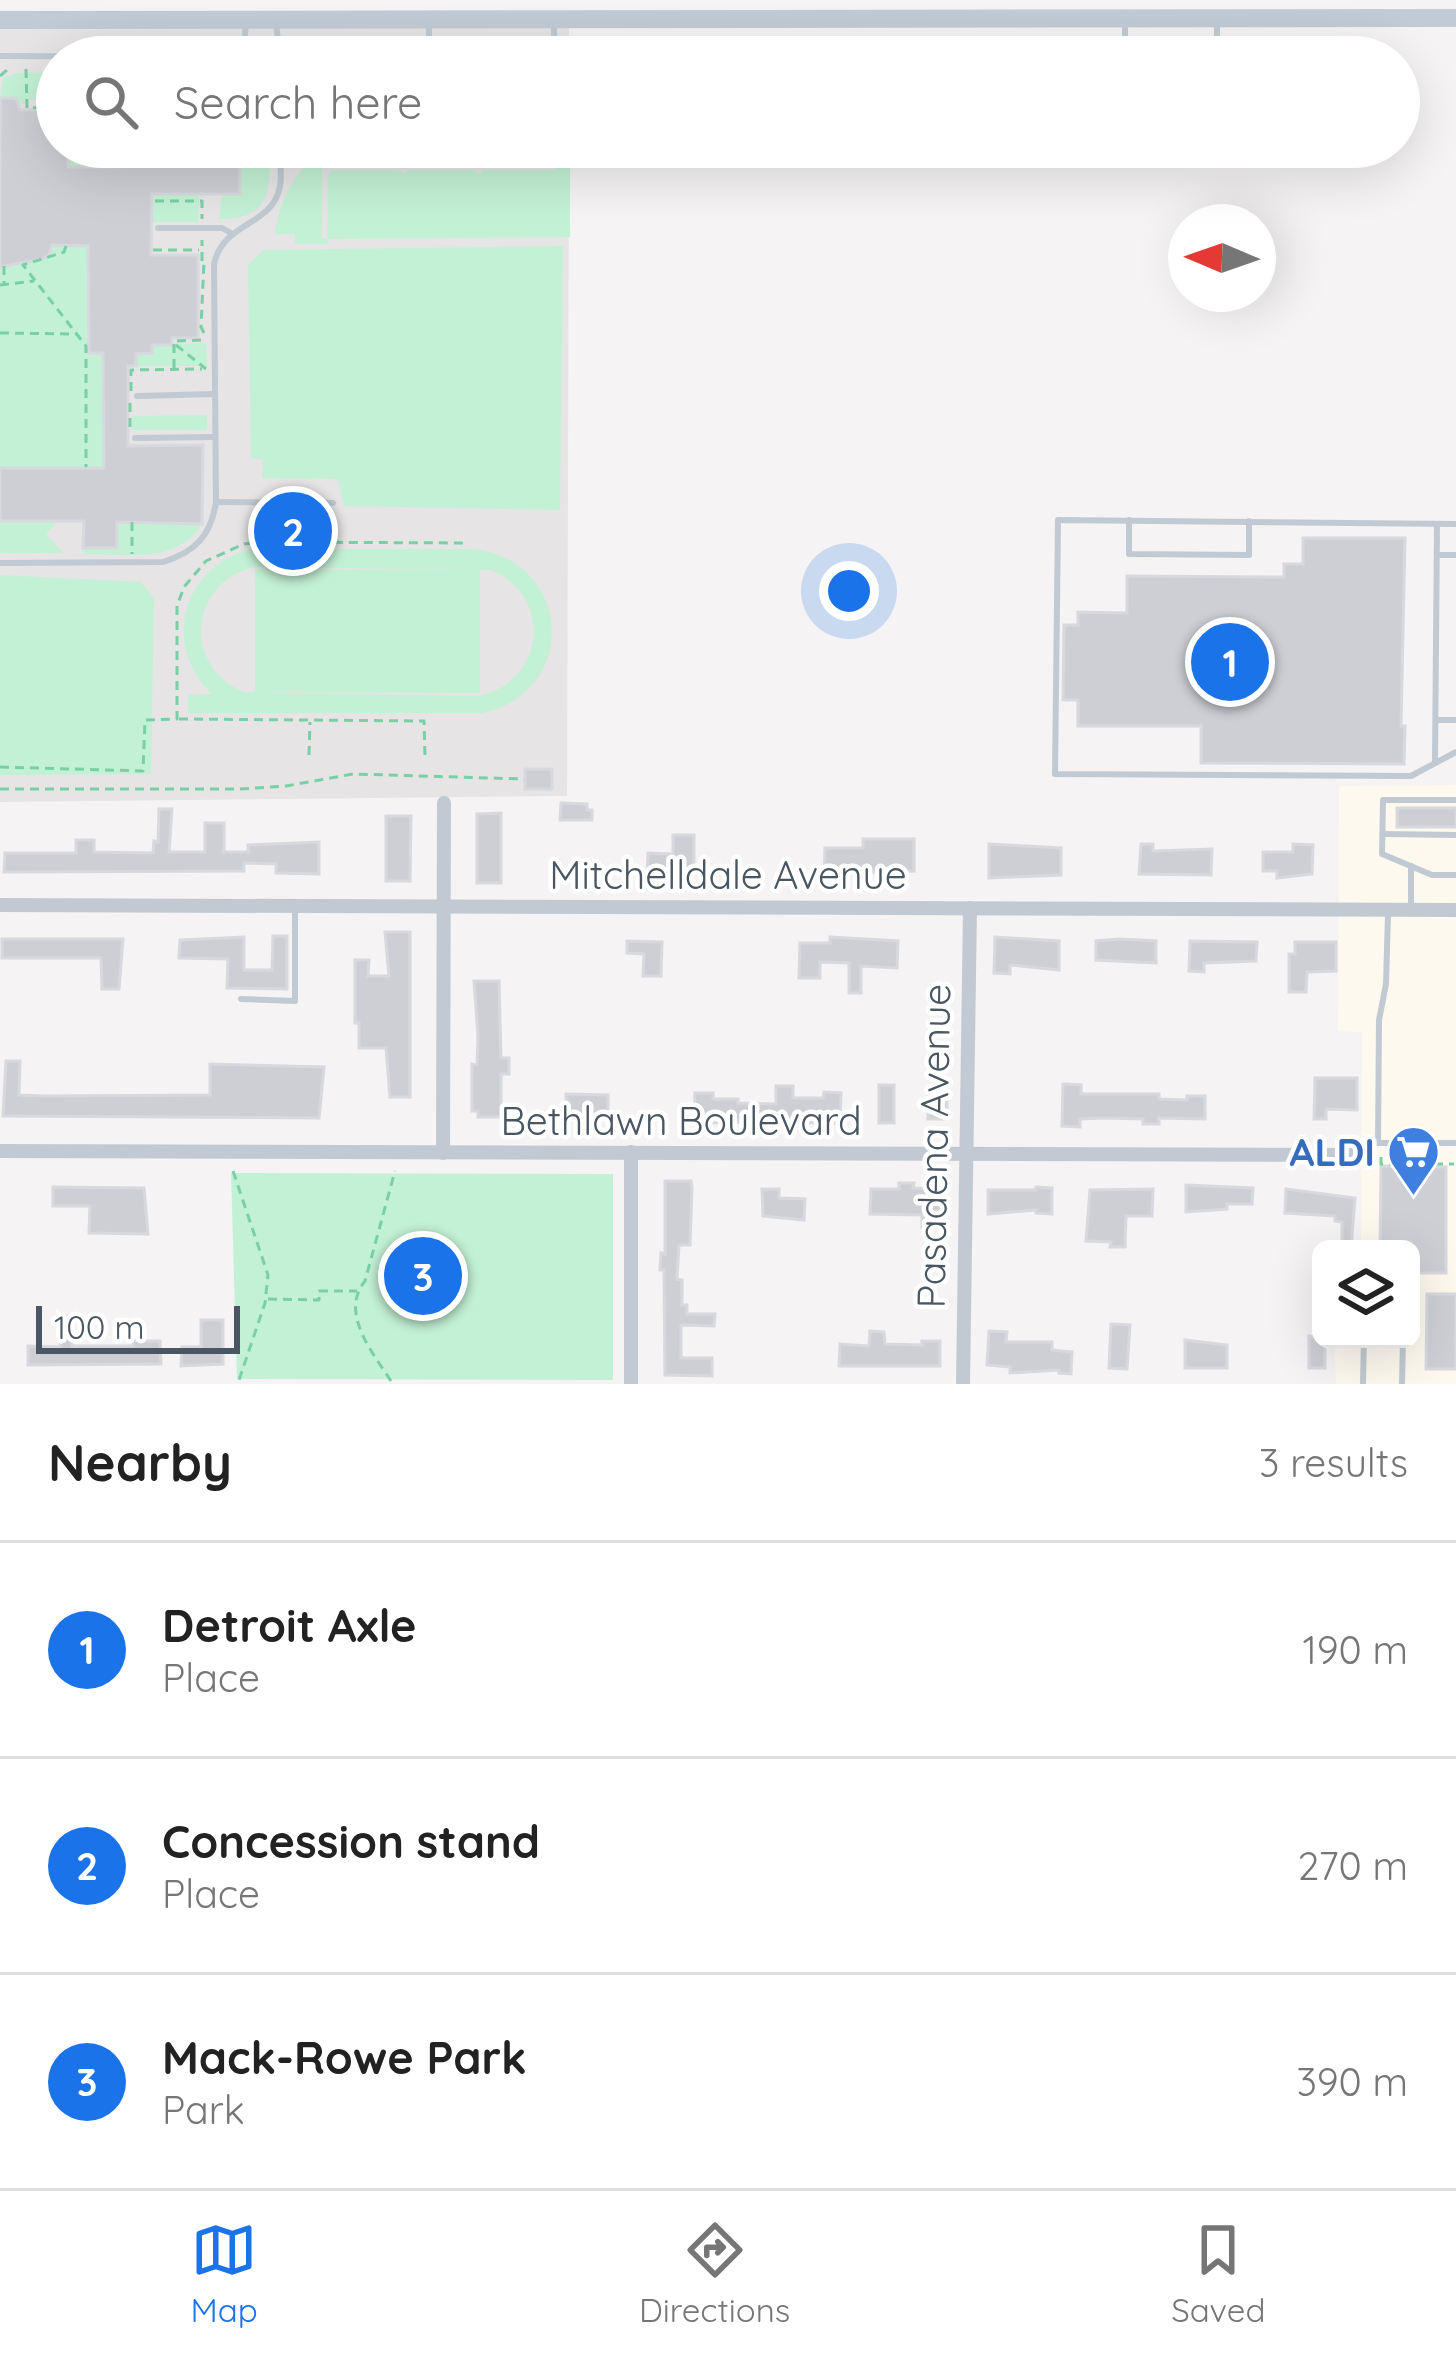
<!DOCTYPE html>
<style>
:root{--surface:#fff;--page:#f6f6f6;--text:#222;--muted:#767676;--line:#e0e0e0;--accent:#1a73e8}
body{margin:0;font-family:Quicksand,sans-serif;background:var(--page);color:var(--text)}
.controls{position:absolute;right:36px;bottom:36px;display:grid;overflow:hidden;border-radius:18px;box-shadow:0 12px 48px #0002}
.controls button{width:108px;height:108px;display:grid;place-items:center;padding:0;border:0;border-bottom:3px solid var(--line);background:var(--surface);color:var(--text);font:60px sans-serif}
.compass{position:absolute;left:1168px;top:204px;width:108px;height:108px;border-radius:50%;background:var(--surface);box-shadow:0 12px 48px #0002;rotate:272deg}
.scale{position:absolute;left:36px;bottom:30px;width:204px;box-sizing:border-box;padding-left:12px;border:6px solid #4a5661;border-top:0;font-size:33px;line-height:42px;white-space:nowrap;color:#4a5661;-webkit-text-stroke:9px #fff;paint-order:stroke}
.you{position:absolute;left:849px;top:591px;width:42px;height:42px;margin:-30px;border:9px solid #fff;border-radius:50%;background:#1a73e8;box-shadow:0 0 0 18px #1a73e833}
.badge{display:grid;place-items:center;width:78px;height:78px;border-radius:50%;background:var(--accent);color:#fff;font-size:39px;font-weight:700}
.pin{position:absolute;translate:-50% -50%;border:6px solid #fff;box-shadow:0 3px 12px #0006}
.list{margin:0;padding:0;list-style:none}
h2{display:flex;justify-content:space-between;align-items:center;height:156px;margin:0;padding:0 48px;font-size:51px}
h2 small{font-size:39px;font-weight:400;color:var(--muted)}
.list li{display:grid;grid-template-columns:78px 1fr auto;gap:36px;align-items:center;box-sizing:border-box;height:216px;padding:0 48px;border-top:3px solid var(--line)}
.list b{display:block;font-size:45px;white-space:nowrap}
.list p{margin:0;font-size:39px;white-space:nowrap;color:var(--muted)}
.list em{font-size:39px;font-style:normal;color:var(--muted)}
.icon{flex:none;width:66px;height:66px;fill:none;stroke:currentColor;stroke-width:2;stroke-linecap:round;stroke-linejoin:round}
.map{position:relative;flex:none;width:1456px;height:1384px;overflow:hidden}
.search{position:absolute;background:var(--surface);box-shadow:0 12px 48px #0002;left:36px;right:36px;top:36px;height:132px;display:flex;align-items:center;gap:30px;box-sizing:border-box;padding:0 42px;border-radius:66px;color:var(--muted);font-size:45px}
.sheet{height:804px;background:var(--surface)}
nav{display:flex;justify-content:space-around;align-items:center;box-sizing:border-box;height:168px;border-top:3px solid var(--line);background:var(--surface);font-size:33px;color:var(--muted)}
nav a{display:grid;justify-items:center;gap:6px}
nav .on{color:var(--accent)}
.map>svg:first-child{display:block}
.commercial{fill:#fdf9ef}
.education{fill:#e6e4e5}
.green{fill:#c3f1d5;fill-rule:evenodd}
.building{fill:#cdcfd5;stroke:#d7d9de;stroke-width:3}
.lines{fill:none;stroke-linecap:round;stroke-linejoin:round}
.path{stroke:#7ad0a6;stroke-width:3;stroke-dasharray:9 6;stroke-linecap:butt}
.lane{stroke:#c1cad2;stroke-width:6}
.street{stroke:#c1cad2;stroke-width:14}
.secondary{stroke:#c1cbd6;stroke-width:18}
.labels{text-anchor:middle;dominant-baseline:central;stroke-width:9;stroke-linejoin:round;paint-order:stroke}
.street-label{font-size:39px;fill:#4a5661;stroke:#fff}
.shop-label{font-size:39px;font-weight:bold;fill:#366cbe;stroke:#fff;text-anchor:end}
</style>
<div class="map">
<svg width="1456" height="1384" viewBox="0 0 1456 1384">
<rect width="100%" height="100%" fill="#f5f3f3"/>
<polygon class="commercial" points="1456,785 1456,1384 1336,1384 1334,1339 1411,1339 1411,1249 1361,1249 1362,1032 1338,1031 1339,786"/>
<polygon class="education" points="0,18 569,18 569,57 57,57 57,147 569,147 567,796 0,802"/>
<g class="green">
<polygon points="57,72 57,87 44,99 29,100 23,104 14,98 0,98 3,78 17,73"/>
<rect x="68" y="147" width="50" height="20"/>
<polygon points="148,147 205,147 205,165 148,166"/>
<path d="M240 147H270C270 190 272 219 219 219L222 195 239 194Z"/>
<path d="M557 166H570V237L329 239 328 244H295V234H275C277 212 289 182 305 167H322V238L327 239 328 174 333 170H398L404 174 408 170H474L479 174 483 170H556Z"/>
<polygon points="151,194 199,194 198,222 151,222"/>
<polygon points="77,238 88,242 89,352 103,353 104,473 0,468 0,266 49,255 52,245 74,246"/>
<polygon points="563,246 560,510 344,506 338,479 262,478 263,460 251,458 248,265 263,250"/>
<polygon points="206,343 207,366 136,366 136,354 151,353 152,345"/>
<polygon points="207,415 207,430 132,430 132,416"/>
<polygon points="59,520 46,534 63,553 0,553 0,521"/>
<path d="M119 522 200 524V528C172 564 126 554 84 554L83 548H117Z"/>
<path d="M252 549H471C571 557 582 690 483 713H188V695L212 694C161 645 182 566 252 549ZM254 567 491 570C553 596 546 680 480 696L244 692C182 667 189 582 254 567Z"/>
<polygon points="255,569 480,570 480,693 255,692"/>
<polygon points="0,575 141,582 154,599 151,774 0,775"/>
<polygon points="231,1173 613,1174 613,1380 237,1379"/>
</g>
<g class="building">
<polygon points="0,98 16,98 20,110 57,109 57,147 68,147 68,167 118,167 118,147 148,147 148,166 205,165 205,147 240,147 240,194 152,194 151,255 198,255 198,338 172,338 172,345 152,345 152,353 136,354 136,366 128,366 128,446 203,445 202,524 117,522 117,548 83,548 84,521 0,521 0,468 104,468 103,353 89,353 88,246 52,245 49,255 42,259 0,267"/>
<rect x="271" y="520" width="43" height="21"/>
<polygon points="1303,538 1405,538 1401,726 1405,726 1404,764 1201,763 1201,726 1078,726 1078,700 1063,700 1064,625 1078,625 1078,612 1127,613 1127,576 1284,577 1284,564 1303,564"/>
<rect x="525" y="769" width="27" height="20"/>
<polygon points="561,803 587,804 587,810 592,810 592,820 560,820"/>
<rect x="1397" y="808" width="59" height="19"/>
<polygon points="159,809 172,809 169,852 205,852 205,823 224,823 224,852 248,852 248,845 319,842 319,874 276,873 276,864 244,863 244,871 4,872 5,853 76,853 76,840 94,840 94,852 153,853 154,841 158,842"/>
<polygon points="501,813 501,883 477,883 477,814"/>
<polygon points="386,816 411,816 410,881 386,881"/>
<polygon points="673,835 694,835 694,873 662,873 662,878 647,877 648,853 673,854"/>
<polygon points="863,839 914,839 914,871 824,875 825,848 863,848"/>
<polygon points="989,844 1061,848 1061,875 989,878"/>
<polygon points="1141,844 1153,844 1153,851 1212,849 1211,875 1139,874"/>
<polygon points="1293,844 1313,845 1312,874 1277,878 1277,871 1263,871 1263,852 1293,852"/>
<polygon points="385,932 410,932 410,1097 390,1097 386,1048 359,1048 359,1023 355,1023 355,960 369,960 368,976 389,976"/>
<polygon points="273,936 287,936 287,989 227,988 228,959 179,958 180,940 244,937 244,970 272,970"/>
<polygon points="830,937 898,941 897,968 861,966 861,993 849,993 849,963 820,962 820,978 799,978 800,943 830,943"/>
<polygon points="995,937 1059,941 1059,970 1010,965 1010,974 994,973"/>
<polygon points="2,939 123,939 119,989 102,989 101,958 2,958"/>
<polygon points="1120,939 1156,941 1156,963 1096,960 1096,941"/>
<polygon points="627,941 662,942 661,976 643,976 644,954 627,953"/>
<polygon points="1190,941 1257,942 1256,961 1204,963 1204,972 1189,971"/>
<polygon points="1295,942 1336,942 1336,971 1307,972 1306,992 1289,992 1289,954 1295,954"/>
<polygon points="474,981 499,981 501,1058 509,1058 509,1074 501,1074 501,1117 478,1117 478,1111 472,1111 472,1064 477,1065 478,1036"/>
<polygon points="6,1061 20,1061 19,1095 44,1096 210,1095 210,1064 324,1067 319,1118 3,1116"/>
<polygon points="1315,1078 1357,1078 1357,1110 1326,1109 1326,1119 1314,1119"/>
<polygon points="1063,1084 1081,1085 1081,1094 1159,1094 1159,1099 1187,1100 1187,1096 1205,1096 1205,1119 1159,1118 1159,1124 1143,1124 1143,1119 1104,1118 1080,1119 1080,1127 1062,1126"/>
<rect x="879" y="1085" width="15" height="38"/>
<polygon points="776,1086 793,1086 793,1098 823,1098 824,1092 841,1093 840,1124 762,1121 762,1128 746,1128 746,1122 694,1123 695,1093 713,1093 713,1099 738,1099 738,1103 776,1104"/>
<polygon points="566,1094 608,1095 608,1119 566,1119"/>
<rect x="928" y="1094" width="19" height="25"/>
<polygon points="1381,1166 1446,1167 1446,1273 1411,1273 1411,1249 1380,1249"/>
<polygon points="665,1181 691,1181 692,1187 690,1245 679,1245 677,1279 682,1280 682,1305 687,1305 687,1314 715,1314 714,1326 681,1325 681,1358 712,1358 712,1376 665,1375 664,1270 660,1270 661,1253 665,1254"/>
<polygon points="899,1183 914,1183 913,1188 942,1189 942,1228 922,1228 922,1215 870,1214 871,1189 899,1189"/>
<polygon points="1186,1185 1253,1188 1252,1204 1227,1204 1227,1209 1186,1212"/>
<polygon points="53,1187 144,1188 148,1234 89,1233 90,1206 53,1206"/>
<polygon points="1036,1187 1052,1188 1052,1214 1036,1213 1036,1210 988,1214 988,1190 1036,1190"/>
<polygon points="762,1189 779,1189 779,1198 805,1199 804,1220 763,1216"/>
<polygon points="1153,1189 1152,1216 1126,1216 1125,1247 1110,1247 1111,1242 1086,1241 1090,1190"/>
<polygon points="1286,1189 1355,1198 1351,1249 1342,1249 1342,1222 1335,1221 1335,1216 1285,1213"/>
<polygon points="1427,1294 1456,1294 1456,1369 1426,1369"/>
<polygon points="61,1316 73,1316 72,1346 133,1346 133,1341 160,1341 161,1364 28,1365 28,1346 60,1347"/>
<polygon points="201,1320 223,1320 223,1364 181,1366 182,1347 201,1347"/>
<polygon points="1111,1324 1130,1325 1127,1369 1109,1368"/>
<polygon points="870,1331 884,1332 885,1344 922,1345 922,1341 940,1341 940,1366 839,1366 840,1344 869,1346"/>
<polygon points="989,1331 1007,1332 1006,1342 1052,1342 1052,1350 1072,1352 1071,1374 1059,1373 1059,1370 1010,1373 1010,1367 987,1365"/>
<polygon points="1309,1336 1325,1339 1325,1368 1309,1368"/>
<polygon points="1185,1340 1227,1345 1227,1368 1185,1368"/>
</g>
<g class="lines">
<g class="path">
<polyline points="258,57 259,38"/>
<polyline points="26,69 27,108 57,107"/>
<polyline points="0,76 8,69"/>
<polyline points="155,201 202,201 202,219"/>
<polyline points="66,246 64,252 23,265 86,346 86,467"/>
<polyline points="153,250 199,250"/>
<polyline points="202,261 202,240"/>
<polyline points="4,266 4,283"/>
<polyline points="0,285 34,281"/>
<polyline points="0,333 76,334"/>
<polyline points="204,333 201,327 204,261"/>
<polyline points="176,345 206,369"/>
<polyline points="174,368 174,341 203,340"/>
<polyline points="131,391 131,370 202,369"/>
<polyline points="130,427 130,401"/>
<polyline points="132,522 132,554"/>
<polyline points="179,719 424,721 425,756"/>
<polyline points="309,755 310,722"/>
<polyline points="0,767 143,771 145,720 177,719 177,606 184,587 206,561 244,544 264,542 467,543"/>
<polyline points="0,789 240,789 286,786 353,774 524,779"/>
<polyline points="1381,1157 1381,1164 1454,1164"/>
<polyline points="233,1171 268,1275 265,1303 239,1380"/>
<polyline points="268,1299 319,1300 319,1291 357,1291"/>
<path d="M391 1381C373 1353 339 1313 365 1281L395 1171"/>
</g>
<g class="lane">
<polyline points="1125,22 1125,57"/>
<polyline points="276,23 280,57"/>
<polyline points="0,56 228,57"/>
<polyline points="231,57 244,50 246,21"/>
<polyline points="429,57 429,23"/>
<polyline points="554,57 554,23"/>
<polyline points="1217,57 1217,22"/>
<polyline points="158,228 222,228 231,233"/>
<polyline points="137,396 215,394"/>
<polyline points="135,438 215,437"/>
<polyline points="216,502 333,503"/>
<polyline points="1129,520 1129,554 1249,555 1249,521"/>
<polyline points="1456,524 1058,520 1055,774 1411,776 1456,752"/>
<polyline points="1437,555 1456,555"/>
<path d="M0 563 163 562C195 552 211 536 216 502L214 264C224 220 273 227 280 186 282 174 280 159 280 147"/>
<polyline points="1436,720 1456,720"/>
<polyline points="1435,761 1437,525"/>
<polyline points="1456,800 1383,800 1382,854 1432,875 1456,875"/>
<polyline points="1383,834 1456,835"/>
<polyline points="1411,866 1411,907"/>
<polyline points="1388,914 1386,984 1379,1020 1378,1143 1456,1143"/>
<polyline points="241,999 295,1001 295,910"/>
<polyline points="1363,1384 1364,1339"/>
<polyline points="1402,1384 1403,1339"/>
</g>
<g class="street">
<polyline points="0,905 1456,910"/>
<polyline points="0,1151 1361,1155"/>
<polyline points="443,1153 444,803"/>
<polyline points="631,1384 631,1152"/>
<polyline points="963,1384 970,908"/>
</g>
<polyline class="secondary" points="0,20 1456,18"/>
</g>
<defs>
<symbol id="supermarket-pin" viewBox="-11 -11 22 30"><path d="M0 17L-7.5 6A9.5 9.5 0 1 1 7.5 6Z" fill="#3f7fe0" stroke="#fff"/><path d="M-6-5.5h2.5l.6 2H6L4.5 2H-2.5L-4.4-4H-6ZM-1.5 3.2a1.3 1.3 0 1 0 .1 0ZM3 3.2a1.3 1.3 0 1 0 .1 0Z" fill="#fff"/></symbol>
</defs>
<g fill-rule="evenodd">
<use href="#supermarket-pin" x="1384" y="1122" width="59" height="81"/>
</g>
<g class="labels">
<g class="street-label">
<text x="728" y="874">Mitchelldale Avenue</text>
<text x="681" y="1120">Bethlawn Boulevard</text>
<text transform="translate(933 1146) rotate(-89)">Pasadena Avenue</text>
</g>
<g class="shop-label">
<text x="1375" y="1151">ALDI</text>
</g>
</g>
</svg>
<div class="controls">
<button><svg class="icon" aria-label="layers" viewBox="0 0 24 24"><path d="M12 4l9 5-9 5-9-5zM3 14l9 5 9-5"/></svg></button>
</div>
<svg class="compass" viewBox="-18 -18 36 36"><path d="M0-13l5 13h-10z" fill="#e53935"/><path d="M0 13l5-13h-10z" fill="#767676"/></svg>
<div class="scale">100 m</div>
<div class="you"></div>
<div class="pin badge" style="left:1230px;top:662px">1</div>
<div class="pin badge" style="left:293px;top:531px">2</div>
<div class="pin badge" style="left:423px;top:1276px">3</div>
<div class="search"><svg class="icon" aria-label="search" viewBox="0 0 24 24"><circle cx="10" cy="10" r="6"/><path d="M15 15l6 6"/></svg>Search here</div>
</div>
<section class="sheet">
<h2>Nearby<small>3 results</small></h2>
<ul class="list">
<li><span class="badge">1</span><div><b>Detroit Axle</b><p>Place</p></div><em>190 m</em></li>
<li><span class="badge">2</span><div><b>Concession stand</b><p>Place</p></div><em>270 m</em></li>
<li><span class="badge">3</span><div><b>Mack-Rowe Park</b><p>Park</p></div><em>390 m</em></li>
</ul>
</section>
<nav>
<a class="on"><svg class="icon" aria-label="map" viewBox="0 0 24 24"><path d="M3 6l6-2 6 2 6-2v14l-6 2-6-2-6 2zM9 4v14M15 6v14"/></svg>Map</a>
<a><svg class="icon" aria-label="directions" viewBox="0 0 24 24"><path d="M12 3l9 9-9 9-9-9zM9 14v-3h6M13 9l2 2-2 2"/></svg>Directions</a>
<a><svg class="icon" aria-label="saved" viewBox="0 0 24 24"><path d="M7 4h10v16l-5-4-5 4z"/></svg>Saved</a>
</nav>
